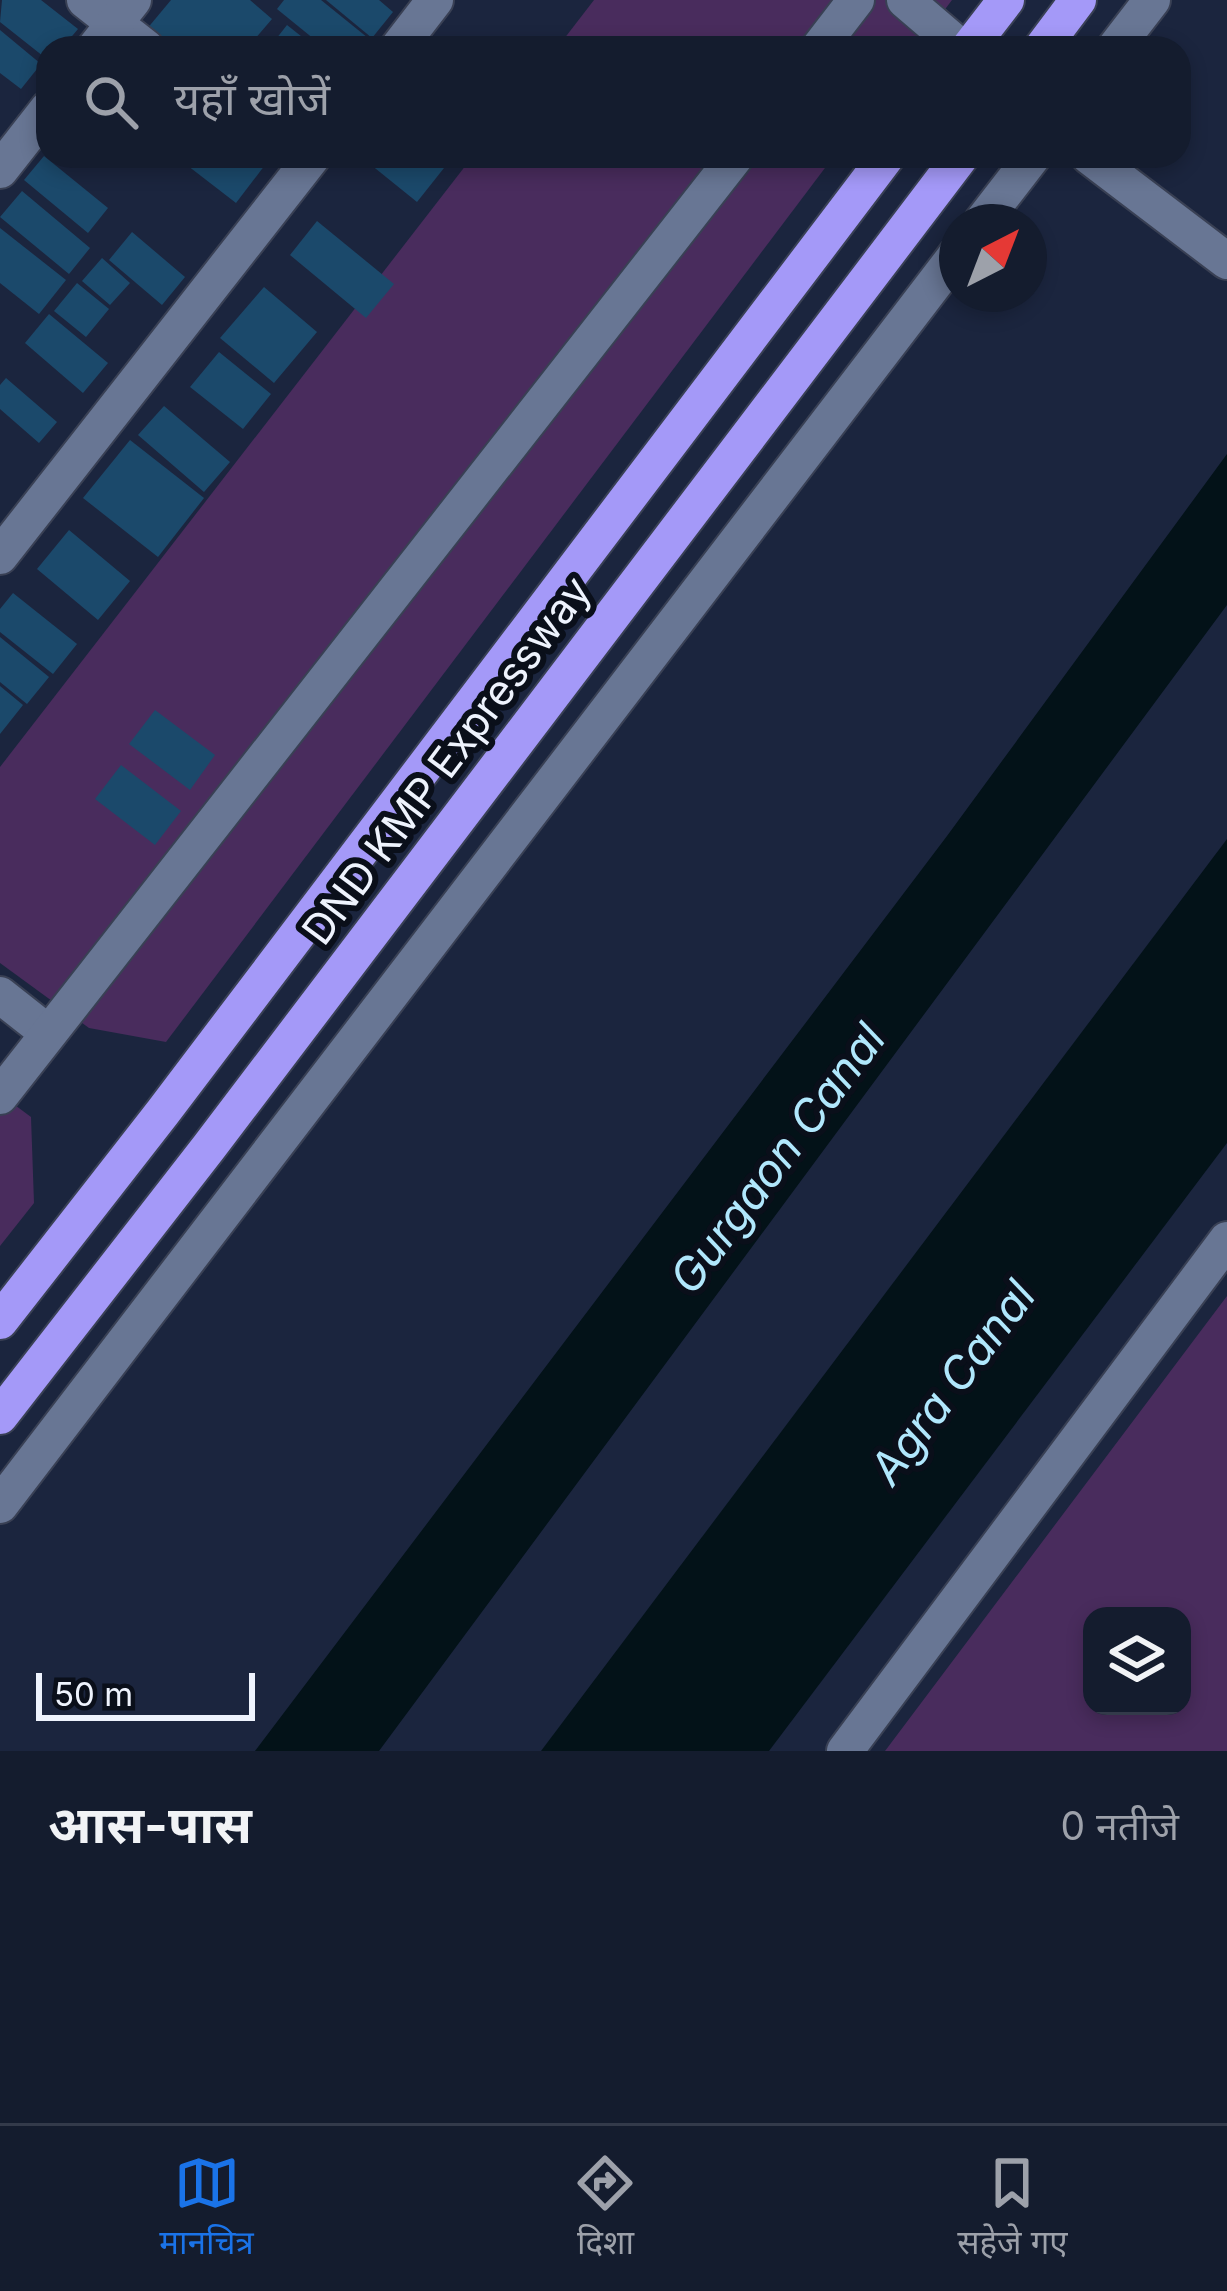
<!DOCTYPE html>
<html lang="hi">
<meta charset="utf-8">
<style>
:root{--surface:#141c2e;--page:#21293a;--text:#f1f3f6;--muted:#9da1aa;--line:#333a4a;--accent:#1a73e8}
body{margin:0;font-family:Inter,"Noto Sans Devanagari",sans-serif;background:var(--page);color:var(--text)}
.controls{position:absolute;right:36px;bottom:36px;display:grid;overflow:hidden;border-radius:24px;box-shadow:0 6px 18px #0003}
.controls button{width:108px;height:108px;display:grid;place-items:center;padding:0;border:0;border-bottom:3px solid var(--line);background:var(--surface);color:var(--text);font:60px sans-serif}
.compass{position:absolute;left:939px;top:204px;width:108px;height:108px;border-radius:50%;background:var(--surface);box-shadow:0 6px 18px #0003;rotate:42deg}
.scale{position:absolute;left:36px;bottom:30px;width:219px;box-sizing:border-box;padding-left:12px;border:6px solid #eef3fd;border-top:0;font-size:33px;line-height:42px;white-space:nowrap;color:#eef3fd;-webkit-text-stroke:9px #0a0f1a;paint-order:stroke}
.list{margin:0;padding:0;list-style:none}
h2{display:flex;justify-content:space-between;align-items:center;height:156px;margin:0;padding:0 48px;font-size:51px}
h2 small{font-size:39px;font-weight:400;color:var(--muted)}
.icon{flex:none;width:66px;height:66px;fill:none;stroke:currentColor;stroke-width:2;stroke-linecap:round;stroke-linejoin:round}
.map{position:relative;flex:none;width:1227px;height:1751px;overflow:hidden}
.search{position:absolute;background:var(--surface);box-shadow:0 6px 18px #0003;left:36px;right:36px;top:36px;height:132px;display:flex;align-items:center;gap:30px;box-sizing:border-box;padding:0 42px;border-radius:36px;color:var(--muted);font-size:45px}
.sheet{height:372px;background:var(--surface)}
nav{display:flex;justify-content:space-around;align-items:center;box-sizing:border-box;height:168px;border-top:3px solid var(--line);background:var(--surface);font-size:33px;color:var(--muted)}
nav a{display:grid;justify-items:center;gap:6px}
nav .on{color:var(--accent)}
.map>svg:first-child{display:block}
.green{fill:#492c5d;fill-rule:evenodd}
.water{fill:#031218}
.building{fill:#1b496b}
.lines{fill:none;stroke-linecap:round;stroke-linejoin:round}
.minor-casing{stroke:#394054;stroke-width:40}
.highway-casing{stroke:#394054;stroke-width:40}
.minor{stroke:#687694;stroke-width:36}
.highway{stroke:#a499f8;stroke-width:36}
.labels{text-anchor:middle;dominant-baseline:central;stroke-width:12;stroke-linejoin:round;paint-order:stroke}
.street-label{font-size:42px;fill:#eef3fd;stroke:#0a0f1a}
.water-label{font-size:45px;font-style:italic;fill:#b0e7fc;stroke:#0a0f1a}
</style>
<div class="map">
<svg width="1227" height="1751" viewBox="0 0 1227 1751">
<rect width="100%" height="100%" fill="#1b253e"/>
<g class="green">
<polygon points="594,0 952,0 916,48 557,48"/>
<polygon points="473,156 834,156 166,1042 89,1028 0,963 0,767"/>
<polygon points="0,1094 31,1117 34,1203 0,1246"/>
<path d="M1227 1296V1751H885ZM1182 1616V1706H1092V1616Z"/>
</g>
<g class="water">
<polygon points="1227,454 1227,605 379,1751 255,1751 947,836"/>
<polygon points="1227,839 1227,1143 769,1751 541,1751"/>
</g>
<g class="building">
<polygon points="2,0 41,0 78,29 62,48 48,48 48,60 0,22"/>
<polygon points="171,0 250,0 272,19 247,48 168,48 146,30"/>
<polygon points="284,0 321,0 368,38 360,48 325,48 277,9"/>
<polygon points="326,0 379,0 393,12 372,38"/>
<polygon points="287,25 316,48 269,48"/>
<polygon points="0,30 41,64 21,89 0,73"/>
<polygon points="44,156 108,208 88,233 24,180"/>
<polygon points="182,156 253,156 265,165 236,203 179,159"/>
<polygon points="360,156 429,156 444,168 417,202"/>
<polygon points="22,191 90,248 69,274 0,217"/>
<polygon points="317,221 394,284 366,318 290,255"/>
<polygon points="0,228 66,280 39,314 0,283"/>
<polygon points="132,232 185,277 162,305 109,260"/>
<polygon points="102,258 130,283 110,305 82,281"/>
<polygon points="77,283 109,309 86,337 54,311"/>
<polygon points="264,287 317,332 274,383 220,338"/>
<polygon points="49,314 108,363 83,393 25,343"/>
<polygon points="219,352 271,394 243,429 190,387"/>
<polygon points="6,378 57,422 39,443 0,409 0,385"/>
<polygon points="164,406 230,462 204,492 138,435"/>
<polygon points="130,440 204,498 158,557 83,498"/>
<polygon points="69,530 130,581 98,620 37,569"/>
<polygon points="13,593 77,644 53,674 0,632 0,609"/>
<polygon points="0,637 49,677 27,704 0,682"/>
<polygon points="0,686 23,705 0,734"/>
<polygon points="155,710 215,755 190,790 129,744"/>
<polygon points="121,765 181,811 155,845 95,799"/>
</g>
<g class="lines">
<defs>
<g id="minor">
<polyline points="85,0 146,48"/>
<polyline points="905,0 961,48"/>
<polyline points="95,48 133,0"/>
<polyline points="398,48 435,0"/>
<polyline points="819,48 856,0"/>
<polyline points="1115,48 1152,0"/>
<polyline points="1089,156 1227,261"/>
<polyline points="0,170 48,109"/>
<polyline points="982,222 1033,156"/>
<polyline points="0,556 313,156"/>
<polyline points="0,995 48,1033"/>
<polyline points="0,1096 736,156"/>
<polyline points="0,1505 957,254"/>
<polyline points="845,1751 1227,1240"/>
</g>
<g id="highway">
<polyline points="969,48 1006,0"/>
<polyline points="1042,48 1078,0"/>
<polyline points="0,1321 163,1112 887,156"/>
<polyline points="0,1416 209,1147 961,156"/>
</g>
</defs>
<use href="#minor" class="minor-casing"/>
<use href="#highway" class="highway-casing"/>
<use href="#minor" class="minor"/>
<use href="#highway" class="highway"/>
</g>
<g class="labels">
<g class="street-label">
<text transform="translate(446 760) rotate(-53)">DND KMP Expressway</text>
</g>
<g class="water-label">
<text transform="translate(777 1158) rotate(-53)">Gurgaon Canal</text>
<text transform="translate(952 1382) rotate(-53)">Agra Canal</text>
</g>
</g>
</svg>
<div class="controls">
<button><svg class="icon" aria-label="layers" viewBox="0 0 24 24"><path d="M12 4l9 5-9 5-9-5zM3 14l9 5 9-5"/></svg></button>
</div>
<svg class="compass" viewBox="-18 -18 36 36"><path d="M0-13l5 13h-10z" fill="#e53935"/><path d="M0 13l5-13h-10z" fill="#9da1aa"/></svg>
<div class="scale">50 m</div>
<div class="search"><svg class="icon" aria-label="search" viewBox="0 0 24 24"><circle cx="10" cy="10" r="6"/><path d="M15 15l6 6"/></svg>यहाँ खोजें</div>
</div>
<section class="sheet">
<h2>आस-पास<small>0 नतीजे</small></h2>
<ul class="list">
</ul>
</section>
<nav>
<a class="on"><svg class="icon" aria-label="map" viewBox="0 0 24 24"><path d="M3 6l6-2 6 2 6-2v14l-6 2-6-2-6 2zM9 4v14M15 6v14"/></svg>मानचित्र</a>
<a><svg class="icon" aria-label="directions" viewBox="0 0 24 24"><path d="M12 3l9 9-9 9-9-9zM9 14v-3h6M13 9l2 2-2 2"/></svg>दिशा</a>
<a><svg class="icon" aria-label="saved" viewBox="0 0 24 24"><path d="M7 4h10v16l-5-4-5 4z"/></svg>सहेजे गए</a>
</nav>
